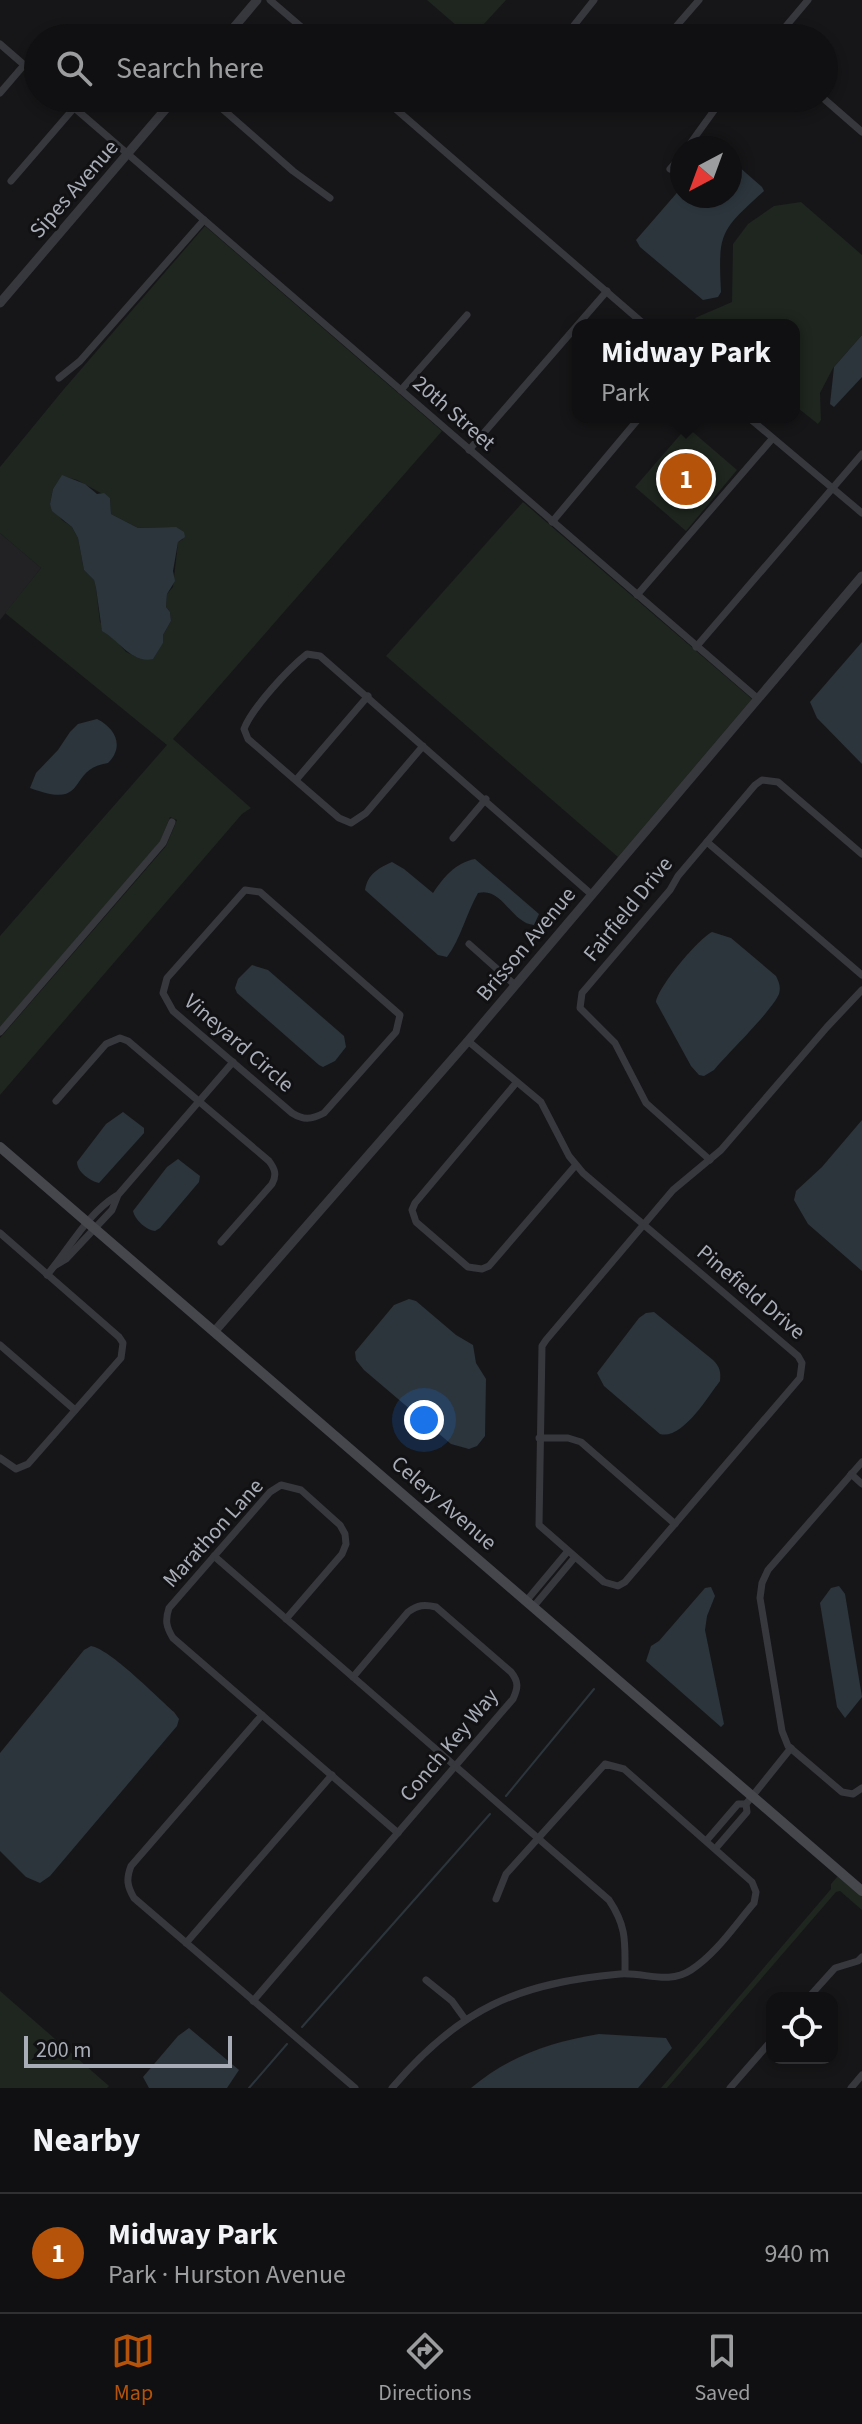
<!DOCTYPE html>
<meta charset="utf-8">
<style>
:root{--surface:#101012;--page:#19191b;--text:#f1f3f6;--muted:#9c9d9f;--line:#303032;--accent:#b45309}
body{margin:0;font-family:"Source Sans 3",sans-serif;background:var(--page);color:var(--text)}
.controls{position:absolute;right:24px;bottom:24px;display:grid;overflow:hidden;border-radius:16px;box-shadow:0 4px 12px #0003}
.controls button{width:72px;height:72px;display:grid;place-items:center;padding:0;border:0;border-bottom:2px solid var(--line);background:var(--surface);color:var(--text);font:40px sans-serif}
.compass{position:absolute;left:670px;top:136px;width:72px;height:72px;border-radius:50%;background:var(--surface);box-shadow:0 4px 12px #0003;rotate:221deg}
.scale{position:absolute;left:24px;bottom:20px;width:208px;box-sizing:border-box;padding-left:8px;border:4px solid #a8adb8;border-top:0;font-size:22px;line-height:28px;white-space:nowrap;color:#a8adb8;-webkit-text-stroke:6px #111113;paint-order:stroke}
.you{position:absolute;left:424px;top:1420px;width:28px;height:28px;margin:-20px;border:6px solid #fff;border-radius:50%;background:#1a73e8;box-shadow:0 0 0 12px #1a73e833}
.badge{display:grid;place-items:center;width:52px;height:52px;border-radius:50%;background:var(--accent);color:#fff;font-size:26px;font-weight:700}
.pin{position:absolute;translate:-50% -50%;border:4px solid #fff;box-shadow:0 2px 8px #0006}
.popup{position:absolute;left:572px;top:319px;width:228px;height:104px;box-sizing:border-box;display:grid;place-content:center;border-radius:16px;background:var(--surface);filter:drop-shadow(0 2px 6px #0005);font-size:26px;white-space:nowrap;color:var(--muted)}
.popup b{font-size:30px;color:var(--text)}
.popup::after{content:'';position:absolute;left:50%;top:100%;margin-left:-16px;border:16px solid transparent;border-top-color:var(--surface)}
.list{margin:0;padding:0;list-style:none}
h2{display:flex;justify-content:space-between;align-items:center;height:104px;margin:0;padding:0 32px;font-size:34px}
h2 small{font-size:26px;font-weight:400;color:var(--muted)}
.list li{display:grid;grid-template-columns:52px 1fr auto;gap:24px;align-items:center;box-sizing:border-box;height:120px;padding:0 32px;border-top:2px solid var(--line)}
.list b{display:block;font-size:30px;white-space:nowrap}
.list p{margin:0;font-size:26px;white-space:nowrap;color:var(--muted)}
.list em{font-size:26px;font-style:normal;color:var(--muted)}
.icon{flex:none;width:44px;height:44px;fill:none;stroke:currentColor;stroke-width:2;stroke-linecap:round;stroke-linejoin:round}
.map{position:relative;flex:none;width:862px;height:2088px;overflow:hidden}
.search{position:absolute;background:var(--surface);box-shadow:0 4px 12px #0003;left:24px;right:24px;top:24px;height:88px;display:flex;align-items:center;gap:20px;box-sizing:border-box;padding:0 28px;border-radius:44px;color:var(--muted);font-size:30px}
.sheet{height:224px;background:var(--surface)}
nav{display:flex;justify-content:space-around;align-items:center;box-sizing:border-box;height:112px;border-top:2px solid var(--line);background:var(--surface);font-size:22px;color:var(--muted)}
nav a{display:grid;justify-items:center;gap:4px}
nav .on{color:var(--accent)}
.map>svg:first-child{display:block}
.built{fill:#222225}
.green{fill:#1e261f;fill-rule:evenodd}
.water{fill:#2c353c}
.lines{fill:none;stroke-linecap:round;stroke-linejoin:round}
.stream{stroke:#2c353c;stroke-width:2}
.minor{stroke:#37383d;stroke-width:7}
.tertiary{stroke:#37383d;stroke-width:9}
.secondary{stroke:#45474d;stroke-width:10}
.labels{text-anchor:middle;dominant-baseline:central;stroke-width:6;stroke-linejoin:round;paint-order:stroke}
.street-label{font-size:22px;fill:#a8adb8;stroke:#111113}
</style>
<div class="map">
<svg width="862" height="2088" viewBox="0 0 862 2088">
<rect width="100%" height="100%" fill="#161618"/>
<polygon class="built" points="0,533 41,568 0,620"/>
<g class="green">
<polygon points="427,0 506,0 471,38"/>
<polygon points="801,202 862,255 862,335 833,368 820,393 821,420 818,424 794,405 794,325 703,325 695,318 732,302 733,244 748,224 774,206"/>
<path d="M205 226 442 431 173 739 251 808 242 814 0 1095V1038L166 846 177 820 170 817 160 842 0 1027V936L167 745 5 613 41 568 0 533V467L64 389ZM62 476 77 480 110 498 111 514 138 528 168 527 183 539 178 542 173 587 167 594 166 607 170 612 171 621 163 635V643L157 649 137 657 126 652 100 622 96 588 94 580 84 570 78 538 72 527 62 520 50 504 53 489Z"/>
<polygon points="687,427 737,470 686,531 635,487"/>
<polygon points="523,502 752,699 618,857 386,656"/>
<polygon points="838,1876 862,1896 862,1910 840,1891 836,1892 667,2088 661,2088 831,1889 831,1884"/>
<polygon points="0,1991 109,2086 107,2088 0,2088"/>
</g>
<g class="water">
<path d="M730 159 762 187 764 191C720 231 718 232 721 292L718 297 703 300 640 247 636 240 682 187V196H730Z"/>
<polygon points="862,335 862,377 834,407 830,404 834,367"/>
<path d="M62 475 85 484 97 494 104 493 110 498 111 514 138 528 176 527 184 532 185 537 178 542 173 571 175 581 167 594 166 607 170 612 171 621 163 635V643L153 659C132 664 119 640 102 631L96 588 94 580 84 570 78 538 72 527 52 511 50 504 53 489Z"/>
<polygon points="862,642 862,764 817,718 810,702"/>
<path d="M97 719C115 728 125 746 108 763 65 769 91 811 30 788L36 773 58 750 70 732 78 724Z"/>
<path d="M475 859 539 914 534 925C512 924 502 886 478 893 466 914 461 938 447 957L438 955 365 890C368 874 377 869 392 862L404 869 433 893C444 877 455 863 475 859Z"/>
<path d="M712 932 731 938 776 976C779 982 781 987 779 994 771 1012 728 1053 714 1070L704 1076 699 1075 691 1066 656 1002C658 987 698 939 712 932Z"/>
<polygon points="252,965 268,970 344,1036 346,1047 335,1061 323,1067 319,1065 237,993 235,988 238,979"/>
<path d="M123 1112 144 1128V1133L99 1183C90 1181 77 1172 77 1162L106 1124Z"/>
<polygon points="862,1120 862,1271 808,1224 794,1200 796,1191 822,1167"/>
<path d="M178 1159 200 1176 199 1182 160 1228 155 1231C146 1230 135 1220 133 1211L167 1167Z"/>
<polygon points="409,1299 416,1301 456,1335 473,1345 476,1363 486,1379 485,1436 477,1446 469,1449 451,1444 364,1370 356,1360 355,1352 394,1305"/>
<path d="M654 1312 713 1360C720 1367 721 1372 720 1381 707 1398 682 1440 660 1434L604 1386 597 1373 639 1318 646 1313Z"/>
<polygon points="839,1586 845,1594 862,1697 845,1718 837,1707 820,1603 831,1588"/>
<polygon points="711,1587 715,1596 707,1616 705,1630 724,1724 721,1727 646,1661 651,1646 659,1641 705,1588"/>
<path d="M91 1646C110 1649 157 1697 174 1712L179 1719 177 1726 50 1876 40 1883 26 1877 0 1851V1753L84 1650Z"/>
<polygon points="189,2028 239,2070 227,2088 149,2088 143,2077 178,2036"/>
<path d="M599 2034 666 2038 672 2048 638 2088H471C509 2056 551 2042 599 2034Z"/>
</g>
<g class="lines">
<g class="stream">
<polyline points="506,1796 594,1689"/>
<polyline points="302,2027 490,1814"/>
<polyline points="249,2088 287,2044"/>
</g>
<g class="minor">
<polyline points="270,0 314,38"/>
<polyline points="564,38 594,0"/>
<polyline points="666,38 699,0"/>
<polyline points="776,38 808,0"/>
<polyline points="0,44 38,77"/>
<polyline points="0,93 24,65"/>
<polyline points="63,98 757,698"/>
<polyline points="210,98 293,171 330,198"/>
<polyline points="383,98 645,325"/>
<polyline points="823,98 862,132"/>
<polyline points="687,148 723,98"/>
<polyline points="670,169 682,155"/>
<polyline points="11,181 74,108"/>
<polyline points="59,378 80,361 204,220"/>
<polyline points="401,390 467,315"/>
<polyline points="748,417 862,513"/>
<polyline points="469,450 607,291"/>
<polyline points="552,522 640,417"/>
<polyline points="637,595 772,439"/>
<polyline points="696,647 862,454"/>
<path d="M423 746 366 813 351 823 339 818 248 739 244 729C252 708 289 668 307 654L320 656 591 894"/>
<polyline points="296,780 368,696"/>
<polyline points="453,838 486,799"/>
<polyline points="707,842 862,975"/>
<path d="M245 890 260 892 400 1015 396 1032 324 1113C311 1120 303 1120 292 1113L173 1011 163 993 167 978Z"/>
<polyline points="469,944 515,985"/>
<polyline points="0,1032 163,843 172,822"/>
<polyline points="468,1041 541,1102 569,1156 583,1173 798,1356 802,1363 800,1378 625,1582 618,1586 604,1582 539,1525 542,1346 546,1340 673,1190 721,1150 827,1027 862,990"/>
<polyline points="516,1083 415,1203 412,1210 416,1222 468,1267 482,1269 489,1266 575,1166"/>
<path d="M56 1101 106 1044 120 1038 128 1041 269 1161C275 1169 277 1175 272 1184L221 1242"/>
<polyline points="710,1160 646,1103 615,1043 580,1008 582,993 670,890 678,876 755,785 762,780 778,782 862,854"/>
<polyline points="0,1233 119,1337 123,1343 121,1358 28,1464 16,1469 0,1458"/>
<polyline points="56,1265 66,1259 112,1210 118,1195 233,1062"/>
<path d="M47 1275C70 1248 86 1215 116 1196"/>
<polyline points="0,1345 75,1410"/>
<polyline points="539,1438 568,1438 581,1442 675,1524"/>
<polyline points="862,1462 768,1570 762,1583 760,1598 782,1731 788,1746 842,1792 853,1794 862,1788"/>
<polyline points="851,1474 862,1484"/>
<path d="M214 1556 609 1900C627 1927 625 1942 625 1973"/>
<polyline points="527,1600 568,1551"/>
<polyline points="534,1606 575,1557"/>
<path d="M286 1619 342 1554 346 1544 345 1534 340 1525 301 1490 281 1485 270 1492 169 1608C165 1620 166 1627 173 1638L398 1833"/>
<path d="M262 1715 131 1866C126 1879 127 1886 134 1898L355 2088"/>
<polyline points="707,1840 738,1804 746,1804"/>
<polyline points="716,1848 747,1812 746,1804 791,1748"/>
<polyline points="186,1943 332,1775"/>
<polyline points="426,1980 452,2001 465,2019"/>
<polyline points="808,1998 835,1968 858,1961 862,1957"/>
<path d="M253 2001 513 1699C518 1688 519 1682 511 1672L436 1607C424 1604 418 1605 408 1612L353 1677"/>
<path d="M392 2088C459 2009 517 1983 620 1974 645 1972 668 1985 691 1970 716 1954 735 1925 754 1903L756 1892 752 1882 624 1769 605 1764 506 1874 496 1899"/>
<polyline points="730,2088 772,2040"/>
<polyline points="851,2088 862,2075"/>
</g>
<g class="tertiary">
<polyline points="225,38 257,0"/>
<polyline points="0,303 175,98"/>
<polyline points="214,1332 468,1041 862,576"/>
</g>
<polyline class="secondary" points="0,1147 862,1891"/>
</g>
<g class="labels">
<g class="street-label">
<text transform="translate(74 189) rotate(-49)">Sipes Avenue</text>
<text transform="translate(454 413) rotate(41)">20th Street</text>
<text transform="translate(628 909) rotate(-51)">Fairfield Drive</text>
<text transform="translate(526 944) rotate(-50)">Brisson Avenue</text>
<text transform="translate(239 1043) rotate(41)">Vineyard Circle</text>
<text transform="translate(751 1292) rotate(40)">Pinefield Drive</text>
<text transform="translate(444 1503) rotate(41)">Celery Avenue</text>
<text transform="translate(213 1533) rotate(-48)">Marathon Lane</text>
<text transform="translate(449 1745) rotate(-50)">Conch Key Way</text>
</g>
</g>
</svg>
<div class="controls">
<button><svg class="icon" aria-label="locate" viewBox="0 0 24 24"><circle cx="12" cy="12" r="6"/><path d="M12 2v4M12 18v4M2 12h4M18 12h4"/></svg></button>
</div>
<svg class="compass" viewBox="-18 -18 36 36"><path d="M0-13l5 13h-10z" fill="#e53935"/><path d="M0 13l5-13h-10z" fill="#9c9d9f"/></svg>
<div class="scale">200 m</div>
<div class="you"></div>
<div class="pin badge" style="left:686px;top:479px">1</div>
<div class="popup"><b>Midway Park</b>Park</div>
<div class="search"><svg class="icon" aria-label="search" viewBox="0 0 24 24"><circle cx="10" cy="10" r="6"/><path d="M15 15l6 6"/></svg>Search here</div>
</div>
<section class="sheet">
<h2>Nearby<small></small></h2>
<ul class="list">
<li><span class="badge">1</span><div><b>Midway Park</b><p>Park · Hurston Avenue</p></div><em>940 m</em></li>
</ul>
</section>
<nav>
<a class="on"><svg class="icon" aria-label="map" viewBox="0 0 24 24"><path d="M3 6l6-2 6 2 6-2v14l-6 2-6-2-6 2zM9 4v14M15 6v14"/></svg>Map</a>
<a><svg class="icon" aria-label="directions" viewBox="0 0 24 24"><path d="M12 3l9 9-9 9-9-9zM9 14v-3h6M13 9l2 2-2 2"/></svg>Directions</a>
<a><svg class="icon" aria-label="saved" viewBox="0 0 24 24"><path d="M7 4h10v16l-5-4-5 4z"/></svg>Saved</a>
</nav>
